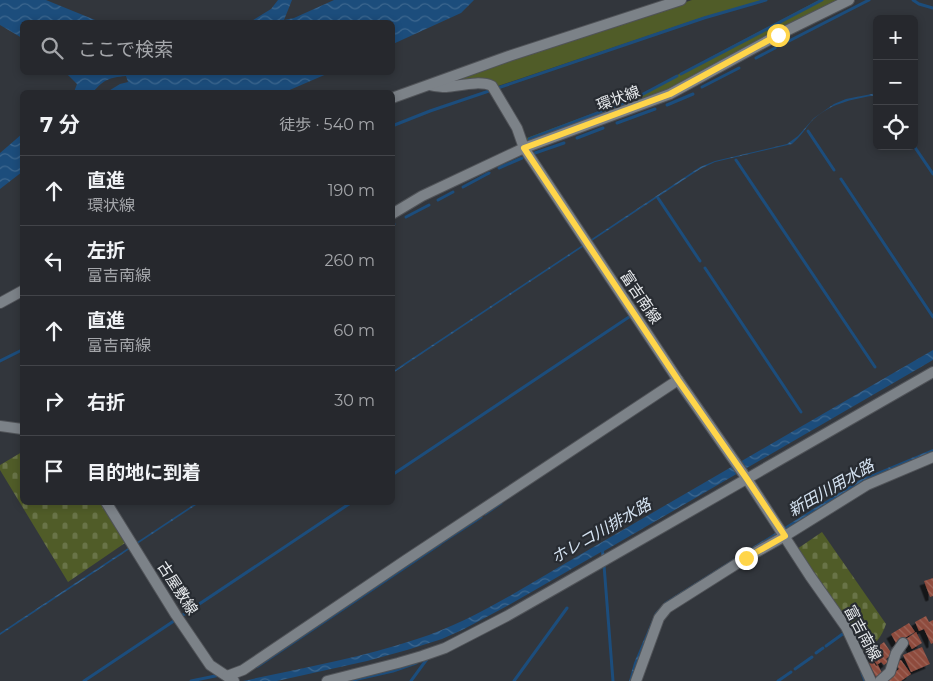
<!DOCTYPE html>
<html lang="ja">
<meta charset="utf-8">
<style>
:root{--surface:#26282d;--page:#2e3035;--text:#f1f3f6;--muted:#a4a6aa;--line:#424449}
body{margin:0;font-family:Montserrat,"Noto Sans JP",sans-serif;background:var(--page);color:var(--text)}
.controls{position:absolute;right:15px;top:15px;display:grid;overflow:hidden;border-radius:8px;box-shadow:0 2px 8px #0003}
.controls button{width:45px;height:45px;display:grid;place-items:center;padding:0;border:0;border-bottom:1px solid var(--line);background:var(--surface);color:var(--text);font:25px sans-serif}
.stop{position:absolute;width:15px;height:15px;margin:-11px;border:4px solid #ffd54a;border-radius:50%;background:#fff}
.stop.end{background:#ffd54a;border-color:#fff;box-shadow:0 1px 5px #0008}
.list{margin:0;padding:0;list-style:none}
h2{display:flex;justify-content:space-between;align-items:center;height:65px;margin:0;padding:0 20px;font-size:21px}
h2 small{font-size:16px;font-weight:400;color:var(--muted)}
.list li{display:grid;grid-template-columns:32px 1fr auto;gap:15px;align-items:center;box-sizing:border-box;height:70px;padding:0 20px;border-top:1px solid var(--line)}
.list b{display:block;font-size:19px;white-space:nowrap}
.list p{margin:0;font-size:16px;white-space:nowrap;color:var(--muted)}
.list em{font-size:16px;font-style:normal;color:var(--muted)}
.icon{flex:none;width:28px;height:28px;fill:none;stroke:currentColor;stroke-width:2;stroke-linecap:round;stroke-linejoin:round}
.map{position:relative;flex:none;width:933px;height:681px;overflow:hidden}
.search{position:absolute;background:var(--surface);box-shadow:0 2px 8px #0003;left:20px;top:20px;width:375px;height:55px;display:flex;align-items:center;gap:12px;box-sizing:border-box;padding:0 18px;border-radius:8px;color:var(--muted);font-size:19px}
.panel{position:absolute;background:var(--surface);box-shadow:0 2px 8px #0003;left:20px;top:90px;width:375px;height:415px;border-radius:8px}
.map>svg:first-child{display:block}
.green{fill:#505c28}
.cemetery{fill:url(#cemetery-stones)}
.water{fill:url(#water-waves)}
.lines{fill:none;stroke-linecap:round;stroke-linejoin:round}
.stream{stroke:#1c4d7c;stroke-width:3}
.building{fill:url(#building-back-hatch);filter:url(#shadow)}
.minor-casing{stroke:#505358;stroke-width:12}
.minor{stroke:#7c8288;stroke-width:10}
.route{stroke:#ffd54a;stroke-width:6}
.labels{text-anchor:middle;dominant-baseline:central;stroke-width:4.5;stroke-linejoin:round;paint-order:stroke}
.street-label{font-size:15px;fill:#e8ebee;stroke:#282c32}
.water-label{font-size:16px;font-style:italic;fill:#d5e3f2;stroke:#282c32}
</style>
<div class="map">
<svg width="933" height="681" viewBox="0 0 933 681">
<defs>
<pattern id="cemetery-stones" width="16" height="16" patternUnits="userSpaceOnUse" patternTransform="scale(1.25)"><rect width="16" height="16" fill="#505c28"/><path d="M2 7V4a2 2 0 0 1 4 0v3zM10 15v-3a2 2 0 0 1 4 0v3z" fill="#697448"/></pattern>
<pattern id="water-waves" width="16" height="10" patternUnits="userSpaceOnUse" patternTransform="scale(1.25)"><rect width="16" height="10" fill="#1c4d7c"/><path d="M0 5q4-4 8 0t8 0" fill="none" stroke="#3d678f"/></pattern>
<pattern id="building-back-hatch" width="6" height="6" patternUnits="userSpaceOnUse" patternTransform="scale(1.25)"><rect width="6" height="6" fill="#8e4b3d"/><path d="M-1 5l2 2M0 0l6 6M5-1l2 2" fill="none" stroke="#9e6559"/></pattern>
<filter id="shadow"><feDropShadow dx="-4.5" dy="4.5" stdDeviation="0" flood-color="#0009"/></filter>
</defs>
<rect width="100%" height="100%" fill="#32363c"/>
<g class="green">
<polygon points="692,0 765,0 704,17 495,87 443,83"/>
<polygon points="819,0 838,0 668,89 651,97 529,142 524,139 632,99"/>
</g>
<g class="cemetery">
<polygon points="22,452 22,502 100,503 125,543 68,582 0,470 0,465"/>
<path d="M822 532 886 624C881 638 876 645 862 651L797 549Z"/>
</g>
<g class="water">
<polygon points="0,0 46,0 100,22 22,22 22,38 0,25"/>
<polygon points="278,0 292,0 284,20 294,18 334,0 474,0 461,13 393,44 392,22 250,22 271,9"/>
<path d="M66 73H329L285 92H107L120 84 128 82 126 76C108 78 105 79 93 92H74L77 84Z"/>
<path d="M877 93V95C852 99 827 104 810 123 804 131 799 138 792 144L715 162 700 169 393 373V371L700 167 715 161 787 144 798 136 814 118 834 104 846 99Z"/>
<polygon points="22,134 22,172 0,189 0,153"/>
<path d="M933 350V360L604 551 605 565 603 566 601 552 507 606 464 629 442 639 407 650 367 661 277 681H243C301 668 361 658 417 639 467 623 513 594 559 567Z"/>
<polygon points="933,449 933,453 667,605 632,681 629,681 634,663 655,613 665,602 861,479"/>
<polygon points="196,503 199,503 0,635 0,633"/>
</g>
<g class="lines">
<g class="stream">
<polyline points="913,0 919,4 933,8"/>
<polyline points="789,41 869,0"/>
<polyline points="756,58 775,48"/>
<polyline points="681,74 822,0"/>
<polyline points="702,87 739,68"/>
<polyline points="667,105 693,94"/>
<polyline points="617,123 655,109"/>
<polyline points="392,126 430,111 704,18 766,0"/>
<polyline points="808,131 834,170"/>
<polyline points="577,138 603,128"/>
<polyline points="529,139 632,100 677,76"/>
<polyline points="914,146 933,174"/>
<polyline points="535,153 564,143"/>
<polyline points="736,160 875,367"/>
<polyline points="499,168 522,158"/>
<polyline points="841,179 933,317"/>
<polyline points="463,187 489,173"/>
<polyline points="658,198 700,261"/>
<polyline points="438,200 453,192"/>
<polyline points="406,217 429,205"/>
<polyline points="392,225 394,224"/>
<polyline points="705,268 801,412"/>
<polyline points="0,361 22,350"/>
<polyline points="392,475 629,317"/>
<polyline points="485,514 501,503"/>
<polyline points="441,543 481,517"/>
<polyline points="604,565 613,681"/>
<polyline points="826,646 844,633 845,635"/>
<polyline points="816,653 823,648"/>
<polyline points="255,667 258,666 440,544"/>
<polyline points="795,669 812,657"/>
<polyline points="862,673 865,681"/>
<polyline points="84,681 352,502"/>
<polyline points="191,681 220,675"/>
<polyline points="349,681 393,671 416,663"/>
<polyline points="411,681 427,659"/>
<polyline points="514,681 567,608"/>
<polyline points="778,681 791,672"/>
</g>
</g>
<g class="building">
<polygon points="933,578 933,596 930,597 924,581"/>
<polygon points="926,616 929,622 933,620 933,643 931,644 924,629 919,631 915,622"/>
<polygon points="909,623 915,632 896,643 891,634"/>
<polygon points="916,632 922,643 912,649 906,639"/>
<polygon points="884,642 892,654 886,659 888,662 884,665 881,662 877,665 869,653"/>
<polygon points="922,647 930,664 911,672 903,655"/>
<polygon points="901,660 911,674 901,681 884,681 899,669 897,666 898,662"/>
<polygon points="873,661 876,666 878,665 883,675 877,679 869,663"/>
</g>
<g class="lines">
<defs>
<g id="minor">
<path d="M430 85C435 86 441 87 446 87 459 86 480 80 492 86L517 128 524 148 678 380 747 479 810 576 846 627 871 681"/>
<polyline points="392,98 509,56 681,0"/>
<polyline points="392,214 422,196 524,148 670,94 778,35 849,0"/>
<polyline points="0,303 22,291"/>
<polyline points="0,426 22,429"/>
<polyline points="106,502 176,615 210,665 234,681"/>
<polyline points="227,676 243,670 406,560 678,380"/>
<polyline points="327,681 398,663 422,656 445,648 507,616 558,587 933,372"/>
<polyline points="636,681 659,618 667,608 746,558 785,536 867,485 933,457"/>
<polyline points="880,681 890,672 896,653 903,643"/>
</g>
</defs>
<use href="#minor" class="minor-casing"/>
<use href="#minor" class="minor"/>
</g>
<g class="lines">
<polyline class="route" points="746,558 785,536 747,479 678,380 524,148 670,94 778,35"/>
</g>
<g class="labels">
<g class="street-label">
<text transform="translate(618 98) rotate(-20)">環状線</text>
<text transform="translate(641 297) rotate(56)">富吉南線</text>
<text transform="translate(178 588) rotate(57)">古屋敷線</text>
<text transform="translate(863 633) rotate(62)">富吉南線</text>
</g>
<g class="water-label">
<text transform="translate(831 488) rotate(-30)">新田川用水路</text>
<text transform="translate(601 531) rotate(-30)">ホレコ川排水路</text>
</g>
</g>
</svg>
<div class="controls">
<button>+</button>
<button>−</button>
<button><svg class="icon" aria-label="locate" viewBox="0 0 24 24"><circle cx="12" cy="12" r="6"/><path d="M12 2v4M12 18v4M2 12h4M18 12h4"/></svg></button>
</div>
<div class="stop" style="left:778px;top:35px"></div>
<div class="stop end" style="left:746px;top:558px"></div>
<div class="search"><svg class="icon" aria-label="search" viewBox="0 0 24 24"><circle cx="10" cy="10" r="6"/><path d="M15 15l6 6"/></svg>ここで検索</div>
<section class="panel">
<h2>7 分<small>徒歩 · 540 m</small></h2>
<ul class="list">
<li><svg class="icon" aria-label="ahead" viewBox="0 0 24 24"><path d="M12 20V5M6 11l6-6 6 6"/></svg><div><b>直進</b><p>環状線</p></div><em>190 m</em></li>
<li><svg class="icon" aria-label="left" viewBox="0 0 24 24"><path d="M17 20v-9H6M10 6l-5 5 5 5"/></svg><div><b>左折</b><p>富吉南線</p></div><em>260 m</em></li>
<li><svg class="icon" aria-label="ahead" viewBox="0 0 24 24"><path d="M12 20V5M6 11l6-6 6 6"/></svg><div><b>直進</b><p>富吉南線</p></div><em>60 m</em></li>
<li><svg class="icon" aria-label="right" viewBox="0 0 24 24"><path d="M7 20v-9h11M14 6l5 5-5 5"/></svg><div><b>右折</b></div><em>30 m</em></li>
<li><svg class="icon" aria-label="arrive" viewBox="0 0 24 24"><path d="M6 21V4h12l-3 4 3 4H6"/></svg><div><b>目的地に到着</b></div></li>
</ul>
</section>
</div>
